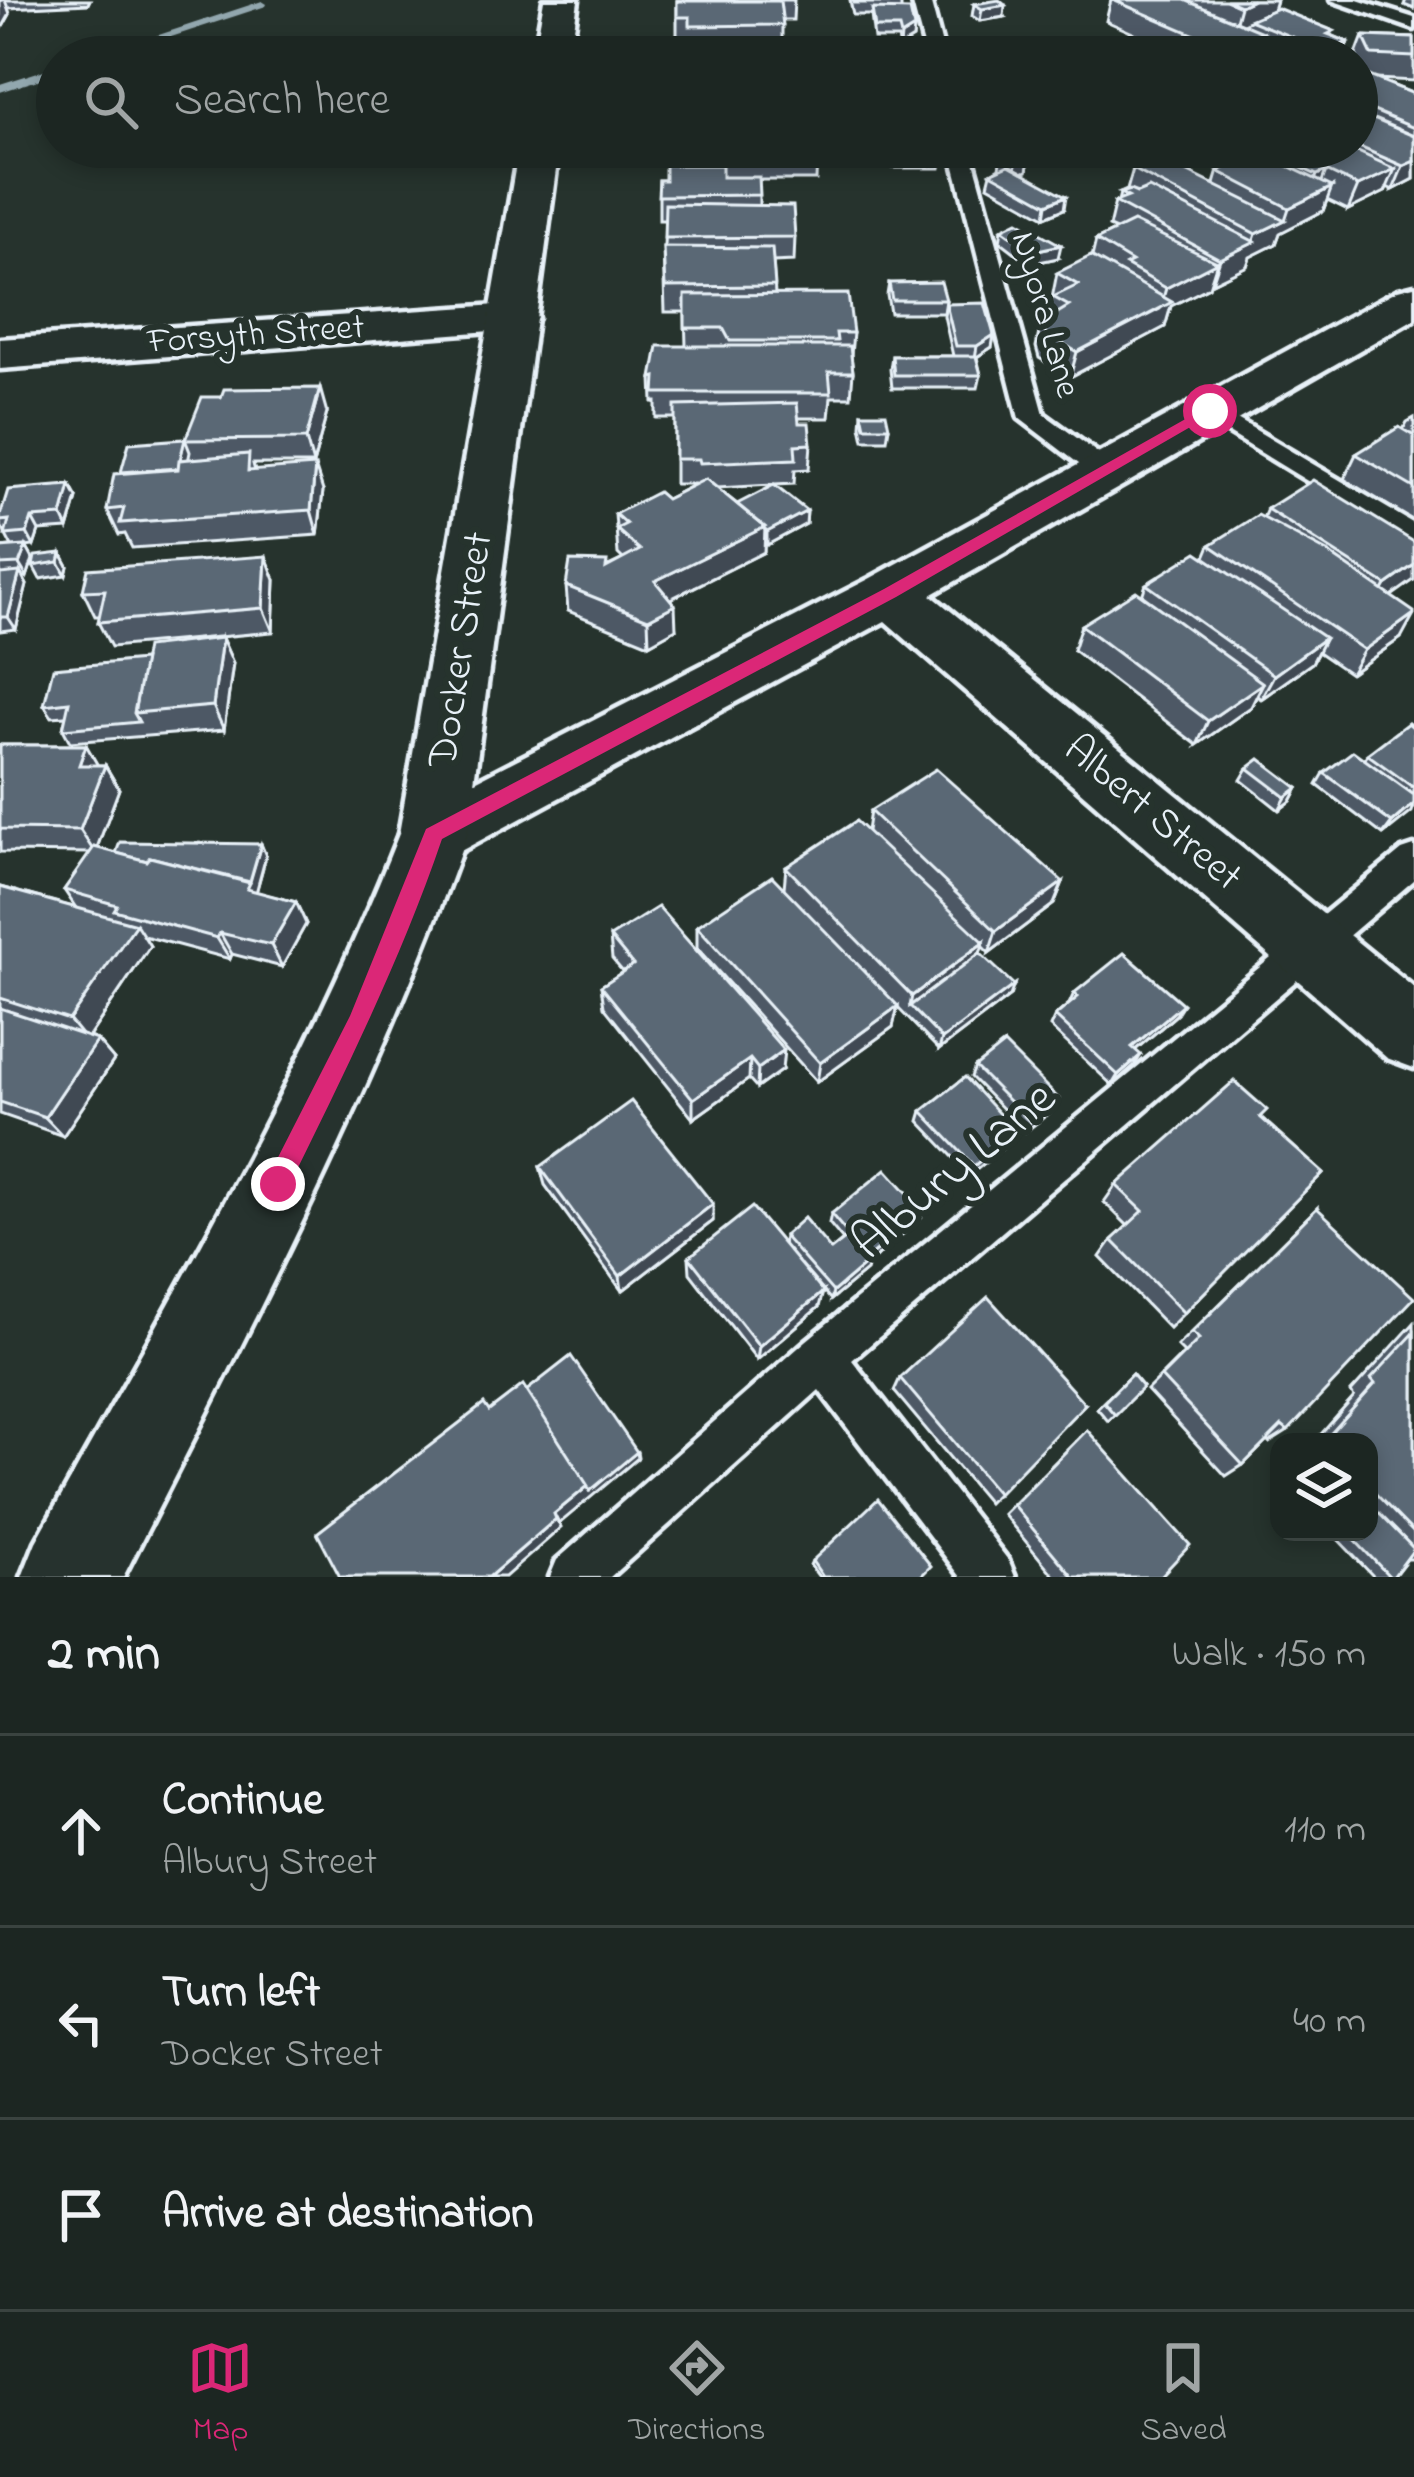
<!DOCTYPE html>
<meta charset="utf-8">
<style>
:root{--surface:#1c2622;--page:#29322f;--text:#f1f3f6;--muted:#a0a5a5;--line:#3a4340;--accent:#db2777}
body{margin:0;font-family:"Indie Flower",sans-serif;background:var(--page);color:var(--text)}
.controls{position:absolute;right:36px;bottom:36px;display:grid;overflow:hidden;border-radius:24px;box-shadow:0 6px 18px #0003}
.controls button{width:108px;height:108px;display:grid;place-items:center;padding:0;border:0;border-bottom:3px solid var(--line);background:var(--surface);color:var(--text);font:60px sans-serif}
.stop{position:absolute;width:36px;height:36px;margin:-27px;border:9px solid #db2777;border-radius:50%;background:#fff}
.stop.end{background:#db2777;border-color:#fff;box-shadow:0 3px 12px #0008}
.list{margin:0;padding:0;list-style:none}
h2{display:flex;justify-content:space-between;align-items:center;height:156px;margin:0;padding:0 48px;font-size:51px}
h2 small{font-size:39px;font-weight:400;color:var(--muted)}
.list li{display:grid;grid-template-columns:78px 1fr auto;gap:36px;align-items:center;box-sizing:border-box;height:192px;padding:0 48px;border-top:3px solid var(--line)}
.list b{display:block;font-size:45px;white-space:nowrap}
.list p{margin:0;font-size:39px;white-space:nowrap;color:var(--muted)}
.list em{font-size:39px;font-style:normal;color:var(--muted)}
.icon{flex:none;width:66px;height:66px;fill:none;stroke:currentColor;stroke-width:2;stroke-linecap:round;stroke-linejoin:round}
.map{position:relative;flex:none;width:1414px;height:1577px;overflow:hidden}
.search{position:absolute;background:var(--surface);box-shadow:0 6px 18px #0003;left:36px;right:36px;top:36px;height:132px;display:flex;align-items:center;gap:30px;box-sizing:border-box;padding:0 42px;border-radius:66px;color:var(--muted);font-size:45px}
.sheet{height:732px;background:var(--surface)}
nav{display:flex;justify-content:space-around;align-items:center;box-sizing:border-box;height:168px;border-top:3px solid var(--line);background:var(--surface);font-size:33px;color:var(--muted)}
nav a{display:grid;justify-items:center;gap:6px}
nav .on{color:var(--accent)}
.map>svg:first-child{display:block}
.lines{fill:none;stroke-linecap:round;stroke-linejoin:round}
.stream{fill:#92a7ae;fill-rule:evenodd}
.service-casing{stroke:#e8f1f8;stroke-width:9}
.minor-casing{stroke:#e8f1f8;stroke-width:9}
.secondary-casing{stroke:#e8f1f8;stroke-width:9}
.service{fill:#26332d;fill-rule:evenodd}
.minor{fill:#26332d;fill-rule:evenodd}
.secondary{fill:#26332d;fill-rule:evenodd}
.wall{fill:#4d5965;stroke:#e8f1f8;stroke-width:3;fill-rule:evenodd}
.shaded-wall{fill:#3f4952;stroke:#e8f1f8;stroke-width:3}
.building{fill:#5a6875;stroke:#e8f1f8;stroke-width:3}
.route{fill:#db2777}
.labels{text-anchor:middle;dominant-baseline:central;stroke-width:12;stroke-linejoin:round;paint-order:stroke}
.far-street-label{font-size:36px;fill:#e8f1f8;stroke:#26332d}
.street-label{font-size:42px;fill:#e8f1f8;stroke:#26332d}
.near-street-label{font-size:51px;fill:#e8f1f8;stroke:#26332d}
</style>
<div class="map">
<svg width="1414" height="1577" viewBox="0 0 1414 1577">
<rect width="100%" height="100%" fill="#26332d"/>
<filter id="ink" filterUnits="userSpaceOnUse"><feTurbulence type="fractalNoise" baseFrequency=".00833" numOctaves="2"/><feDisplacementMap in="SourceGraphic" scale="24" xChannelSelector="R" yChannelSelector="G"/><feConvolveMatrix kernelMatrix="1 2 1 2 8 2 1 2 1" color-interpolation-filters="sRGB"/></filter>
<g filter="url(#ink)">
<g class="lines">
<g class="stream">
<polygon points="262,1 267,4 266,6 110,57 92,57"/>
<polygon points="57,66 57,74 0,92 0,84"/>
</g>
<defs>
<g id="service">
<polygon points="912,0 930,0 945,57 927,57"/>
<polygon points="1331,0 1357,0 1414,18 1414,29"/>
<polygon points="950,147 970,147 1044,414 1114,465 1118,471 1114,477 1096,477 1019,418"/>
<polygon points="1210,403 1414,524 1414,546 1201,416 1197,411"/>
<polygon points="1414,846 1414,880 852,1360 1008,1560 1015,1577 961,1577 819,1390 610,1577 550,1577 557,1560 806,1341 1402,850"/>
</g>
<g id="minor">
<polygon points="1414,286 1414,319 931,595 1414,988 1414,1068 1387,1058 885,621 457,853 433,861 409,853 399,834 409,815 869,579 1398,290"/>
<polygon points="513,304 530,308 537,318 530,328 0,369 0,339"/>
</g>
<g id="secondary">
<polygon points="544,0 578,0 570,57 534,57"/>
<path d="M519 147H559L467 834C375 1093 247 1333 123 1577H22L36 1542C165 1310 301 1082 399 834Z"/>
</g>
</defs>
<use href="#service" class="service-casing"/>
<use href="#minor" class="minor-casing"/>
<use href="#secondary" class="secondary-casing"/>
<use href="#service" class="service"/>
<use href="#minor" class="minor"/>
<use href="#secondary" class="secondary"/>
</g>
<g class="wall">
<polygon points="0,0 90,0 88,4 8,8 10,14 0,32"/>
<polygon points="677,0 794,0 793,20 782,20 782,48 691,48 690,39 677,39"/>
<polygon points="850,0 901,0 901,9 914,28 913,39 900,47 898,39 874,39 871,15 853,15"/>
<path d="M1111 0H1276L1273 10 1348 42 1344 53 1336 57H1187L1106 21ZM1260 37 1275 44 1255 52Z"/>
<polygon points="1406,0 1414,0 1414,9 1404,5"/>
<polygon points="974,4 1004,17 980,21 972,16"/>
<polygon points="1363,36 1414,38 1414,81 1376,79 1414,94 1414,179 1393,190 1387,187 1385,192 1348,210 1327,200 1323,211 1280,233 1276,244 1250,257 1247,266 1212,283 1210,282 1209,287 1171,306 1165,327 1070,377 1039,358 1036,347 1041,323 1048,319 1057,273 1092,257 1096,240 1116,230 1109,227 1115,202 1118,201 1120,193 1127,190 1133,169 1214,184 1224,151 1216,147 1357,147 1357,71 1361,72 1357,64 1357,57 1355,57"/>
<polygon points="675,147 817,156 816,180 759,180 759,206 795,237 794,261 773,262 775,295 853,333 851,355 853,372 851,397 831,397 829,418 798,418 799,423 811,444 809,469 795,470 794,484 716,488 737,504 807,511 806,524 767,545 764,543 764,552 671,599 676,629 649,644 568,611 566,586 623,559 618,554 615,514 666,499 695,484 675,484 675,418 656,418 656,402 653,402 652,378 686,346 685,312 665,312 663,247 664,247 665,220 659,220 659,180 665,180 675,165"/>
<polygon points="890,147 939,147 942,156 940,168 893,168"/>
<polygon points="988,147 1040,147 1021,154 1029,158 1027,171 1023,172 1064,209 1045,217 988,185 991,173 999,168 1001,156 1003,155"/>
<polygon points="1153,147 1184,147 1183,151 1171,156"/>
<polygon points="1002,229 1058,258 1030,264 1000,241"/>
<polygon points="889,283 946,300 944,313 890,313 887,295"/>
<polygon points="946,304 994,335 992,347 977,357 981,375 978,388 892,388 890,369 892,356 953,356 944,316"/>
<polygon points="327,413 313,464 253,464 255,471 323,491 318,535 132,548 125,534 119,535 107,510 122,474 186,439"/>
<polygon points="862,413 889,427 887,440 864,440 861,426"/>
<polygon points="1414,418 1414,521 1344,479 1356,454 1403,430 1407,422"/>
<polygon points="77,498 68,529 39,531 34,546 26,547 33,559 27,577 23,577 27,585 16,629 0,631 0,548 12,547 0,524 0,516"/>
<polygon points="1267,509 1414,542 1391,596 1401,638 1350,674 1318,652 1312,663 1261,699 1257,696 1251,707 1197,745 1073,650 1081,625 1142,596 1146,584 1205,557 1210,545 1263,518"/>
<polygon points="61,553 68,566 66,575 40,579 33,566"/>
<polygon points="266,556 275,580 273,632 111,647 98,622 100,616 95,616 83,591"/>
<polygon points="222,638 233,663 224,730 70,742 63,729 66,716 52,717 44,705 144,660"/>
<polygon points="1414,728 1414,808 1383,835 1317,785 1324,773 1364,760 1367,754"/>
<polygon points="0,745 86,745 97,765 105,765 119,789 97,848 116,853 261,844 266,856 256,892 296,902 306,924 282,967 232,954 230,959 144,936 150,946 89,1037 97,1040 114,1060 63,1136 0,1114 0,887 76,908 64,890 91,853 0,852"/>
<polygon points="1248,768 1298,788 1291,801 1279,810 1241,780"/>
<polygon points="870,811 1063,882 1054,904 989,953 982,946 980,953 1010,996 939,1050 897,1007 893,1027 817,1082 697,948 697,926 784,888 786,867 867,831"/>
<polygon points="610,937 782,1070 757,1088 749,1079 693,1119 604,1007 601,986 623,972 612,959"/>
<polygon points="1074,993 1176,1015 1135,1050 1134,1066 1112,1085 1050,1027 1055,1016 1069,1004"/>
<polygon points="975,1067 1054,1109 1025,1132 971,1077"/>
<polygon points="922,1111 1015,1131 1011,1141 970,1175 919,1121"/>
<polygon points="1261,1117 1323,1173 1169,1328 1100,1257 1112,1240 1128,1226 1104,1202 1116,1185"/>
<polygon points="540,1167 713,1204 713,1221 622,1291 545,1185"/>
<polygon points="1317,1208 1288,1431 1269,1443 1267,1441 1243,1465 1226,1476 1147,1390 1184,1353 1177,1346"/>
<polygon points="831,1214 920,1219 868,1264 866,1271 831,1300 800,1264 819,1307 757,1360 690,1273 689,1257 783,1244 784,1236 831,1250 843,1240 829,1223"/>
<polygon points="1414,1323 1414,1559 1407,1559 1393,1577 1374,1577 1331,1532 1369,1532 1369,1442 1314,1442 1354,1397 1351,1392"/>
<polygon points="1132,1374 1143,1387 1108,1421 1097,1408"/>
<polygon points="900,1378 1085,1404 988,1503 894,1391"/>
<polygon points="1087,1430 1160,1577 1055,1577 1003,1514"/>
<polygon points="812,1561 920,1577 819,1577 810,1565"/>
</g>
<g class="shaded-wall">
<polygon points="0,0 5,0 10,14 0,32"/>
<polygon points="1253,0 1276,0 1273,10 1234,28 1240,6"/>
<polygon points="1005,5 1004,17 980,21 982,9"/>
<polygon points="914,28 913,39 900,47 901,36"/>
<polygon points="1262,32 1255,54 1248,57 1220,57 1223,47"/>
<polygon points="1348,42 1344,53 1336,57 1325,57 1327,51"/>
<polygon points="1011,147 1040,147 1009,158"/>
<polygon points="1173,147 1184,147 1183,151 1171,156"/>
<polygon points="1029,158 1027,171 1014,176 1016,164"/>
<polygon points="1414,161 1414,179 1393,190 1403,166"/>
<polygon points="1395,169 1385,192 1348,210 1358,186"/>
<polygon points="1326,171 1317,195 1332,187 1323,211 1280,233 1276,244 1250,257 1247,266 1212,283 1220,259 1253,243 1256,234 1285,220 1289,208 1308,199 1317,175"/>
<polygon points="1066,196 1064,209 1045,217 1047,204"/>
<polygon points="1061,245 1058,258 1030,264 1033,251"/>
<polygon points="1217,262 1209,287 1171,306 1165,327 1070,377 1077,352 1160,309 1166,288"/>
<polygon points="994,335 992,347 975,358 977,346"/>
<polygon points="320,388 327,413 313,464 306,439"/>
<polygon points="185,439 190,452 184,481 178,468"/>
<polygon points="315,466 323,491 318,535 311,510"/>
<polygon points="70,485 77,498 68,529 62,516"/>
<polygon points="807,511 806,524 767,545 767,532"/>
<polygon points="32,518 39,531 34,546 27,533"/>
<polygon points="765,527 764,552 656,606 655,581"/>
<polygon points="26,546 33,559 27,577 19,564"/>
<polygon points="61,553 68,566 66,575 59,562"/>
<polygon points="266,556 275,580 273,632 263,608"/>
<polygon points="1414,565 1414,580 1372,610 1386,585"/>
<polygon points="20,572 27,585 16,629 8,617"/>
<polygon points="675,605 676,629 649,644 648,619"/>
<polygon points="1414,614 1401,638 1350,674 1364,650"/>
<polygon points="222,638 233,663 224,730 213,706"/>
<polygon points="1325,638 1312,663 1261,699 1274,675"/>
<polygon points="1263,683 1251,707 1197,745 1208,721"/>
<polygon points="86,745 100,769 79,765"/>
<polygon points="105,765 119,789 95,853 80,830"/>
<polygon points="1298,788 1291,801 1279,810 1286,797"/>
<polygon points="1414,804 1412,812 1383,835 1392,823"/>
<polygon points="261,844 266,856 256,893 247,889"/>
<polygon points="1063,882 1054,904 989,953 996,931"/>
<polygon points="296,902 306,924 282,967 271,945"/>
<polygon points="136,924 150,946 86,1041 69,1020"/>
<polygon points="220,933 232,954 230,959 217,938"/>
<polygon points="984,942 976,964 910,1006 912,996"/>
<polygon points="1014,985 1010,996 939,1050 942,1039"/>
<polygon points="1183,1004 1176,1015 1126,1058 1132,1047"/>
<polygon points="898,1006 893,1027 817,1082 820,1063"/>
<polygon points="97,1040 114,1060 63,1136 45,1117"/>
<polygon points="784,1050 782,1070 757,1088 758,1069"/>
<polygon points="1141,1055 1134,1066 1112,1085 1118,1075"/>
<polygon points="750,1059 749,1079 693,1119 693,1099"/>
<polygon points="1059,1099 1054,1109 1025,1132 1030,1122"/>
<polygon points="1015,1131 1011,1141 970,1175 974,1166"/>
<polygon points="713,1204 713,1221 622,1291 620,1276"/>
<polygon points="923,1210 920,1219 868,1264 866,1271 831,1300 833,1292 866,1264 868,1258"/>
<polygon points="823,1292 819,1307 757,1360 759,1346"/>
<polygon points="637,1452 638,1458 559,1524 554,1514 588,1486"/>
<polygon points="556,1519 561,1528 505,1577 489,1577"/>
</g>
<g class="building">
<polygon points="853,0 901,0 902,3 854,3"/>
<polygon points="999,0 1005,5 982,9 974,4"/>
<polygon points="1113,0 1185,0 1262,32 1223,47"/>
<polygon points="1226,0 1253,0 1240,6"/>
<polygon points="677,1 780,1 783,25 690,26 690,17 677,17"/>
<polygon points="1277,8 1334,31 1328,34 1348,42 1327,51 1249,20"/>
<polygon points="872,9 910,10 914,28 901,36 899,28 875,28"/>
<polygon points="1363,36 1414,38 1414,57 1372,55"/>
<polygon points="1284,40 1324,57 1246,56"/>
<polygon points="1357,71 1414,94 1414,128 1357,104"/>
<polygon points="1357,112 1414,136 1414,161 1403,166 1357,146"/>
<polygon points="675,147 816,147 817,156 675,157"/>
<polygon points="893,147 939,147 942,156 895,156"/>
<polygon points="1226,147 1248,147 1332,187 1289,208 1218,171 1241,161 1231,157 1240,153"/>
<polygon points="1274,147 1347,147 1395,169 1358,186 1326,171 1317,175 1267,152 1276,148"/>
<polygon points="1015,150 1029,158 1016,164 1001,156"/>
<polygon points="1160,158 1285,220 1256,234 1133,169"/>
<polygon points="665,165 722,165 722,177 759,177 760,195 658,196 659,180 665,180"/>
<polygon points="1009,165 1066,196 1047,204 991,173"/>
<polygon points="1149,188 1255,242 1220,259 1115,202 1128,197 1120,193 1130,190 1137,193"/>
<polygon points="665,204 793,206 795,237 664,238"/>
<polygon points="1018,221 1061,245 1033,251 1002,229"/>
<polygon points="1133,222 1217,262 1166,288 1126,265 1132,262 1096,240"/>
<polygon points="663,247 772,248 775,286 665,287"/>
<polygon points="1091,256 1172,302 1077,352 1045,333 1041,323 1069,306 1053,297 1078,285 1057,273"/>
<polygon points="941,282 946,300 892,300 889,283"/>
<polygon points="848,294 853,333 836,333 837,341 730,341 723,328 685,328 685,295"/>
<polygon points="985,303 994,335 977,346 956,346 946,304"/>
<polygon points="658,346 850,346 853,372 829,372 831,393 655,393 656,377 652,378"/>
<polygon points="892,356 976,356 981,375 894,375"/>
<polygon points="320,388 306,439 185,440 202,397 221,397 224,389"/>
<polygon points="797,403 799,423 809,423 811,444 795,445 796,459 700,463 699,459 675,459 675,406"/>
<polygon points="862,413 886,413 889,427 865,427"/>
<polygon points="1399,427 1414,436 1414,488 1356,454"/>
<polygon points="185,439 178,468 121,472 129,443"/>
<polygon points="249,454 248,471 315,466 311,510 120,523 124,508 107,510 114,474 178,469 179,460"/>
<polygon points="706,479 765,527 655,581 675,605 648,619 566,586 570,561 607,562 606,568 640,550 616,529 626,524 615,514 658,492 666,499"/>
<polygon points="1313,480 1414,542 1414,565 1386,585 1267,509"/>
<polygon points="70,485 62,516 32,518 27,533 5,535 9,520 0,521 0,516 8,490"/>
<polygon points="774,485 807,511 767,532 763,528 765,527 737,504"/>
<polygon points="1258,515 1327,552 1414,612 1414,614 1364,650 1210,545"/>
<polygon points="26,546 19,564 0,565 0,548"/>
<polygon points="1197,552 1325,638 1274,675 1146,584"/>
<polygon points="61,553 59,562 33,566 35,556"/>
<polygon points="266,556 263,608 98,622 105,590 83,591 88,569"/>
<polygon points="20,572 8,617 0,617 0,574"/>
<polygon points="1136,591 1263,683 1208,721 1081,625"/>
<polygon points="222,638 213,706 134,713 146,647"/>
<polygon points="144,660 134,713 139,722 63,729 69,702 44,705 53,668"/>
<polygon points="1408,723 1414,728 1414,788 1367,754"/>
<polygon points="0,745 86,745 79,765 105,765 80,830 0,829"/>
<polygon points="1353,751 1414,795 1414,804 1392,823 1324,773"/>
<polygon points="1260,759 1298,788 1286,797 1248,768"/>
<polygon points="936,769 1063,882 996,931 870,811"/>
<polygon points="856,821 984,942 912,996 786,867"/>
<polygon points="120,842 261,844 250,882 150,857 147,861 116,853"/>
<polygon points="94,847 147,861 150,857 250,883 247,889 296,902 271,945 220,933 217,938 114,910 117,905 64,890"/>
<polygon points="772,876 898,1006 820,1063 697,926"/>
<polygon points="0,887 136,924 69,1020 0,998"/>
<polygon points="658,907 784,1050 758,1069 750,1059 693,1099 601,986 633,965 610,937"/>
<polygon points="980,953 1014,985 942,1039 910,1006"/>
<polygon points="1124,953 1183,1004 1132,1047 1141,1055 1118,1075 1055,1016 1078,997 1074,993"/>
<polygon points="0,1008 97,1040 45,1117 0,1102"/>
<polygon points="1004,1044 1059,1099 1030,1122 975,1067"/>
<polygon points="965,1077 1015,1131 974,1166 922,1111"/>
<polygon points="1234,1081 1267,1110 1260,1117 1323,1173 1184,1313 1112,1240 1143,1211 1116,1185"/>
<polygon points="631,1101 713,1204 620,1276 540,1167"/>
<polygon points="886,1169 923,1210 868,1258 831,1214"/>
<polygon points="752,1207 823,1292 759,1346 689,1257"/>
<polygon points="1317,1208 1414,1298 1288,1431 1282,1426 1243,1465 1161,1377 1199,1339 1192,1332"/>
<polygon points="804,1218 831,1250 846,1238 868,1262 833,1292 784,1236"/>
<polygon points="988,1297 1085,1404 998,1494 900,1378"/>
<polygon points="1414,1333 1414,1533 1369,1487 1369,1442 1324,1441 1375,1384 1371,1379"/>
<polygon points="571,1356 637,1452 590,1491 526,1391"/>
<polygon points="1132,1374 1143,1387 1115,1415 1104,1402"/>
<polygon points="523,1385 588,1486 554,1514 556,1519 489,1577 340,1577 317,1533 484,1404 489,1411"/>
<polygon points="1087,1430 1190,1545 1160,1577 1073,1577 1013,1505"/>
<polygon points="878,1499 931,1566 920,1577 823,1577 812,1561"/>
<polygon points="1369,1503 1414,1549 1393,1577 1390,1577 1347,1532 1369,1532"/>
</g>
</g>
<path class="route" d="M1205 408 1218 411 896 597 442 839C400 962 343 1076 286 1192H269V1175L350 1016 426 829 884 589Z"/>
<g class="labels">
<g class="far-street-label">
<text transform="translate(1044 315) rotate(74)">Nyora Lane</text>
<text transform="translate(256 336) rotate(-4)">Forsyth Street</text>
</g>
<g class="street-label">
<text transform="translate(462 650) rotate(-81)">Docker Street</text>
<text transform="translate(1152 814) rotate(40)">Albert Street</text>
</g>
<g class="near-street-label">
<text transform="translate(955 1172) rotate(-40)">Albury Lane</text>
</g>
</g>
</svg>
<div class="controls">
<button><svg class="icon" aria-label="layers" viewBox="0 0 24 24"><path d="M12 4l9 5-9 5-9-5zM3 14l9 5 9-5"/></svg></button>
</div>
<div class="stop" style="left:1210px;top:411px"></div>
<div class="stop end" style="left:278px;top:1184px"></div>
<div class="search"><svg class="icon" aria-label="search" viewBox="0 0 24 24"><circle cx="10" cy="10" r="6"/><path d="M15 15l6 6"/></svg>Search here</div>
</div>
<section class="sheet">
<h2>2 min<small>Walk · 150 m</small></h2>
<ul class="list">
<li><svg class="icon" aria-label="ahead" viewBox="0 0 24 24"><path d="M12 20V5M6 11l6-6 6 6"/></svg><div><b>Continue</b><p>Albury Street</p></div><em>110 m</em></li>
<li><svg class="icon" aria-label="left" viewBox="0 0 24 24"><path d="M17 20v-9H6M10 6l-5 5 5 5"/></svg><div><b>Turn left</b><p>Docker Street</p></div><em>40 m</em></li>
<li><svg class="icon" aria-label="arrive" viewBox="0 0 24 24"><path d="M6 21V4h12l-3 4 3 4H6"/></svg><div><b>Arrive at destination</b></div></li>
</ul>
</section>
<nav>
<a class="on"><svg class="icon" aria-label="map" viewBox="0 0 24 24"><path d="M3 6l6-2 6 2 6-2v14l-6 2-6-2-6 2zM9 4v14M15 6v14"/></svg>Map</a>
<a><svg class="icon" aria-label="directions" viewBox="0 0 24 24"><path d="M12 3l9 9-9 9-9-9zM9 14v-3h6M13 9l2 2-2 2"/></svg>Directions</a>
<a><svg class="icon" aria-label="saved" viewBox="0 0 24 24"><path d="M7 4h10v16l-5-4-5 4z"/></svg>Saved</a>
</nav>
